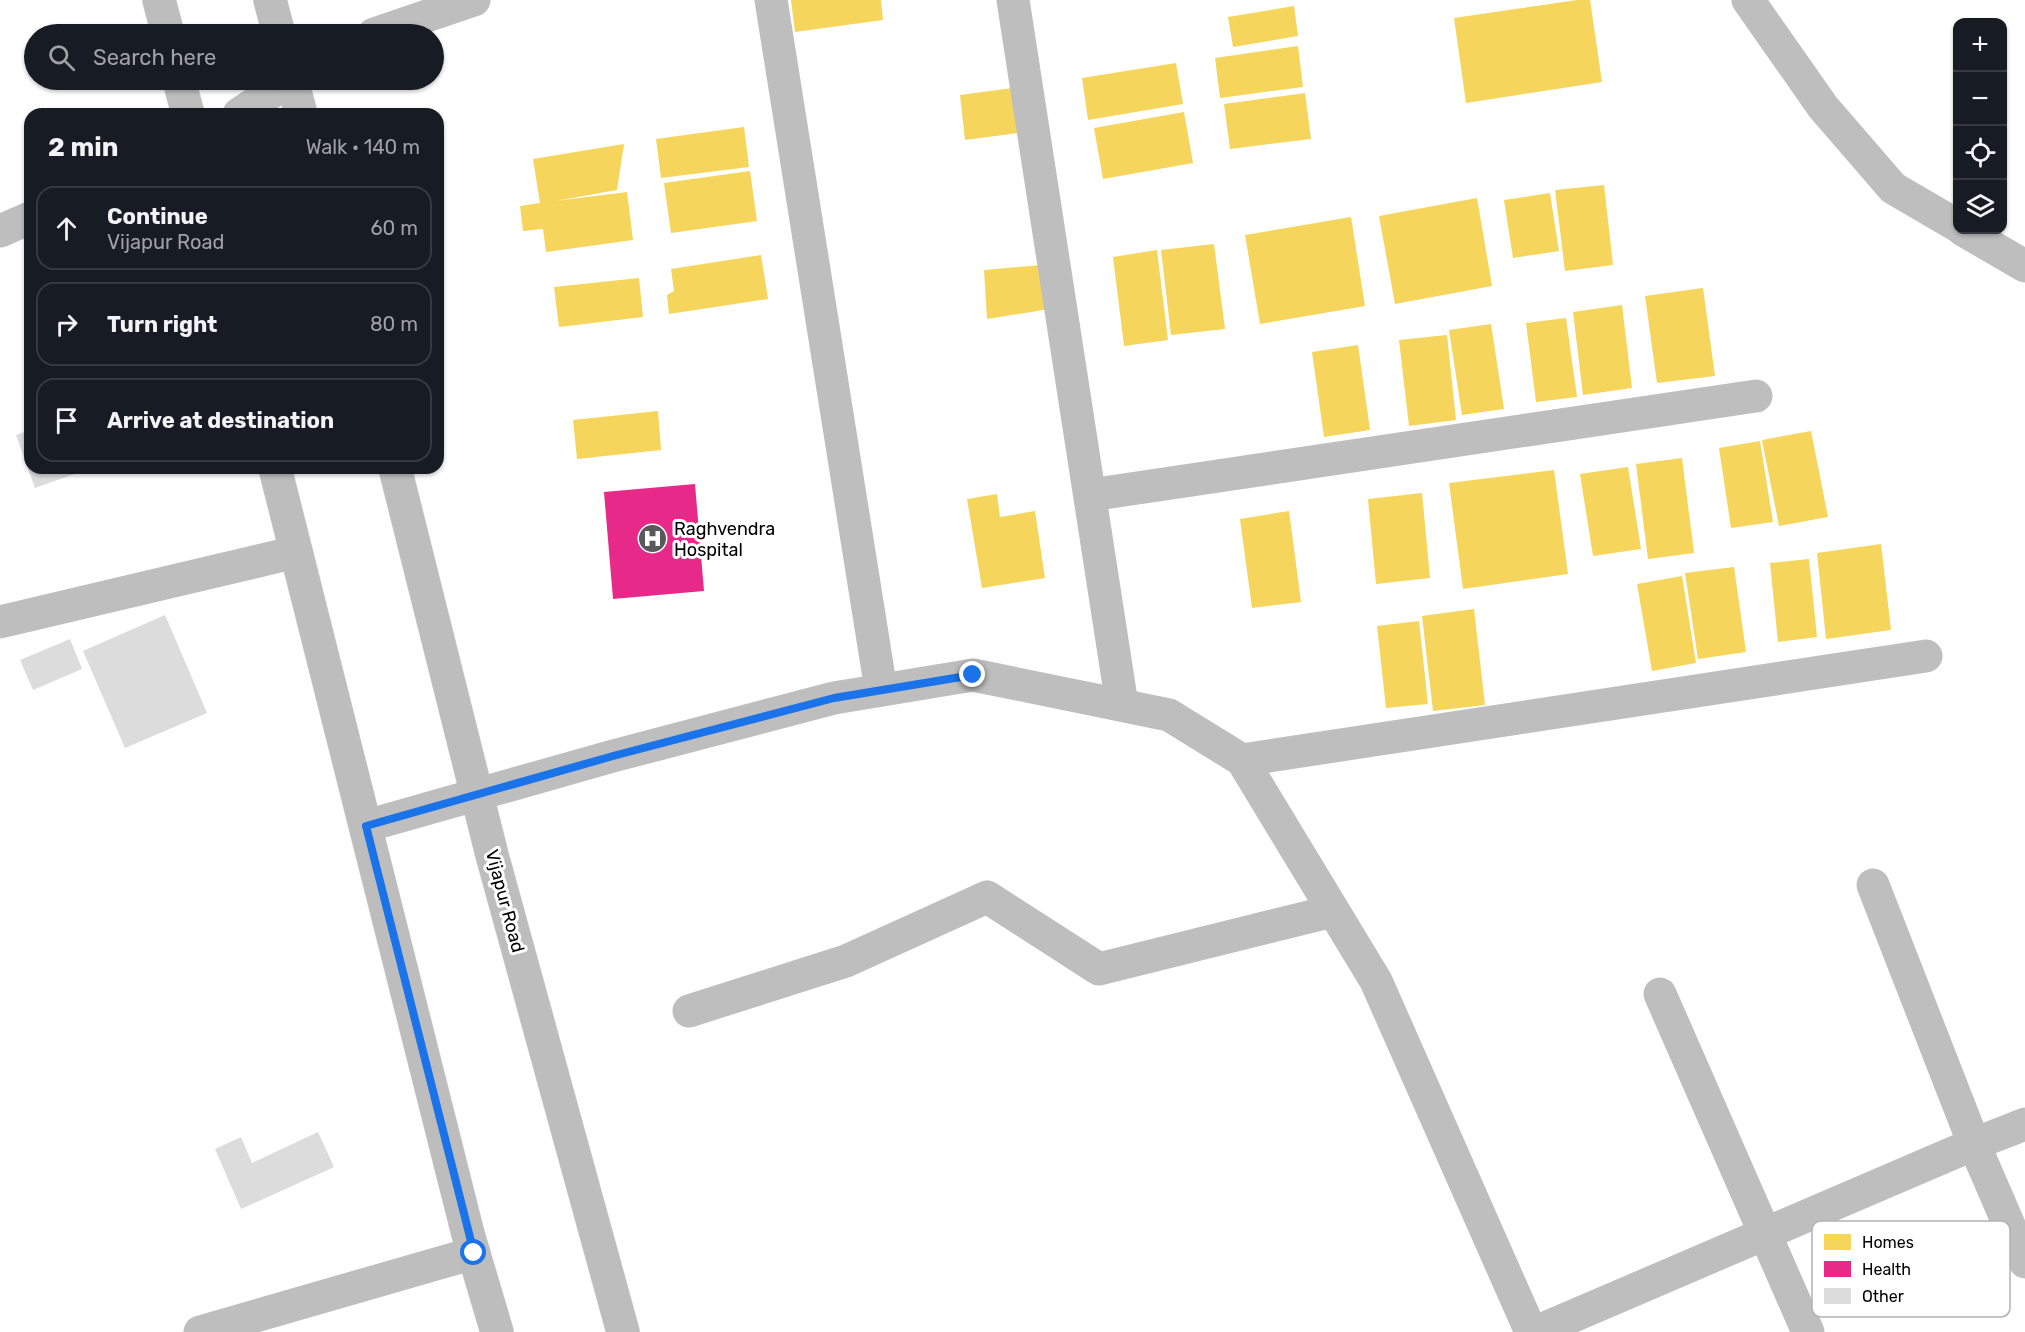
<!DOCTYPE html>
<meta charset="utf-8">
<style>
:root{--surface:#171b24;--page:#20242c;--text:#f1f3f6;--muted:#9ea1a6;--line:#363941}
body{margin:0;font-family:Rubik,sans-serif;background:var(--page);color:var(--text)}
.controls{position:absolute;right:18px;top:18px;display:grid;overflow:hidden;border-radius:12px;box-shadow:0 2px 4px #0004}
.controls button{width:54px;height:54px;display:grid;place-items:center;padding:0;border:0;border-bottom:2px solid var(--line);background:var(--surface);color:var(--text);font:30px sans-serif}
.stop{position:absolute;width:18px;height:18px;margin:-14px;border:4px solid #1a73e8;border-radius:50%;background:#fff}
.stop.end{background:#1a73e8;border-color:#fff;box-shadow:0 2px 6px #0008}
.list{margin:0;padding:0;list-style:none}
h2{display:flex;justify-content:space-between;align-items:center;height:78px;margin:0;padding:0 24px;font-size:26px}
h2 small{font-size:20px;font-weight:400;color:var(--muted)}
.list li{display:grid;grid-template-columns:39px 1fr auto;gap:18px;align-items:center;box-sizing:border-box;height:84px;margin:0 12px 12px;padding:0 12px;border:2px solid var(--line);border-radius:18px}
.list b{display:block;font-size:22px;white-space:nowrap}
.list p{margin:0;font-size:20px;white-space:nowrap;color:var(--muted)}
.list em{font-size:20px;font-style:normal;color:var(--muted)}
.icon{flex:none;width:33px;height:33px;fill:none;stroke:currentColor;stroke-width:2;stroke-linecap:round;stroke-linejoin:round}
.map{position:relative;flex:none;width:2025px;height:1332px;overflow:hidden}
.search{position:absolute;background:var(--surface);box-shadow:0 2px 4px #0004;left:24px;top:24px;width:420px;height:66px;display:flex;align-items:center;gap:15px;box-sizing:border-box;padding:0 21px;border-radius:33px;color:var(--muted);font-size:22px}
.panel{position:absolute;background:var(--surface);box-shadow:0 2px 4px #0004;left:24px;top:108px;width:420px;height:366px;border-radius:18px}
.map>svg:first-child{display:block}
.homes{fill:#f6d55c}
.health{fill:#e7298a}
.building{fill:#dcdcdc}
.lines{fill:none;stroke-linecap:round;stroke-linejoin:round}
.major-casing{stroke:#dbdbdb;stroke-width:34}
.minor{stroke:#bebebe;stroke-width:33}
.major{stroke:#bdbdbd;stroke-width:33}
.route{stroke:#1a73e8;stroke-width:8}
.labels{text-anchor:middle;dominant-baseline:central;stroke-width:6;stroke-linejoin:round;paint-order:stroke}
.poi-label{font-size:18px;fill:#000;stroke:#fff;text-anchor:start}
.street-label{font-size:18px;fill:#000;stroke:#fff}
.key{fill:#fff;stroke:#b2b2b2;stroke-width:1.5}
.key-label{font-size:16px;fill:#000}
</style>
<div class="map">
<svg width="2025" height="1332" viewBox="0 0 2025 1332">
<rect width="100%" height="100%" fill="#fff"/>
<g class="homes">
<polygon points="791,0 881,0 883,20 795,32"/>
<polygon points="1577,0 1590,0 1602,82 1466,103 1454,18"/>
<polygon points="1294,6 1298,36 1233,47 1228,17"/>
<polygon points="1298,46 1303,87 1220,98 1215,58"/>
<polygon points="1176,63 1183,104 1088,120 1082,78"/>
<polygon points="1019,87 1025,132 965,140 960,95"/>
<polygon points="1305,93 1311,139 1230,149 1224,104"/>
<polygon points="1184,112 1193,163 1103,179 1094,128"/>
<polygon points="744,127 749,167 661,178 656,139"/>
<polygon points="624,144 617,190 555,201 627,192 633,240 546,252 543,229 523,231 520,206 540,203 533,159"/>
<polygon points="750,171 757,221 671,233 664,183"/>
<polygon points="1604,185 1613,265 1565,271 1555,190"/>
<polygon points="1550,193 1559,251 1513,258 1504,200"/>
<polygon points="1477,198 1492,286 1395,304 1379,216"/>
<polygon points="1351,217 1365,306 1260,324 1245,235"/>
<polygon points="1214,244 1225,329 1171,335 1161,250"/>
<polygon points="1157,250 1168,340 1124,346 1113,257"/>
<polygon points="761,255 768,299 669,314 667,295 674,291 671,269"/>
<polygon points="1042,265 1050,309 987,319 984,270"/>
<polygon points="639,278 643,317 559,327 554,287"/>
<polygon points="1703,288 1715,376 1657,383 1645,296"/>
<polygon points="1622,305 1632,388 1583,395 1573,312"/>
<polygon points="1566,318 1577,397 1536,402 1526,323"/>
<polygon points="1491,324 1504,409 1462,415 1449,330"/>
<polygon points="1447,335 1456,420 1409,426 1399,340"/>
<polygon points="1358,345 1370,430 1324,437 1312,352"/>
<polygon points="658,411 661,450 577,459 573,420"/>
<polygon points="1811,431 1828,517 1779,526 1762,440"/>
<polygon points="1760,441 1773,522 1731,528 1719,448"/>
<polygon points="1682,458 1694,553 1648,559 1636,464"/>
<polygon points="1628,467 1641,549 1593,556 1580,474"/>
<polygon points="1554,470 1568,574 1463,589 1449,483"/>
<polygon points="1422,493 1430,578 1376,584 1368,499"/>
<polygon points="997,494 1000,517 1035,511 1045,578 982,588 967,499"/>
<polygon points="1289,511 1301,602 1252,608 1240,519"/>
<polygon points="1881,544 1891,630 1826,639 1817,553"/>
<polygon points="1809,559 1817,637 1778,642 1770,563"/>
<polygon points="1734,567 1746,652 1698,659 1685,573"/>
<polygon points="1682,576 1696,663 1652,671 1637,584"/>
<polygon points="1474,609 1485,705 1433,711 1422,616"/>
<polygon points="1419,621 1428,704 1386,708 1377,626"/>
</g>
<polygon class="health" points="695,484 704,591 613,599 604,492"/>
<g class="building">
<polygon points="30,430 30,468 91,468 35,488 16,435"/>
<polygon points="165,615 207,713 125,748 83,651"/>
<polygon points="70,639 82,669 33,690 20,660"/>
<polygon points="318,1132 334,1167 241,1209 215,1149 241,1137 252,1163"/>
</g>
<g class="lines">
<defs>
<g id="major">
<polyline points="159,0 168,34"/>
<polyline points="270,0 279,34"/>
<polyline points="179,80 188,114"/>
<polyline points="292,80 301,114"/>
<polyline points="275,468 468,1234 497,1332"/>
<polyline points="395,468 492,855 623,1332"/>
</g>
</defs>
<use href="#major" class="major-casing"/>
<g class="minor">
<polyline points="771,0 881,690"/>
<polyline points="1013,0 1122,705"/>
<polyline points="1748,0 1823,107 1893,188 1958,226"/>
<polyline points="374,34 474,0"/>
<polyline points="239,114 290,80"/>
<polyline points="1963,230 2025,266"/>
<polyline points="0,231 30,218"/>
<polyline points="1090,495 1756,396"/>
<polyline points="0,622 296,552"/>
<polyline points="1242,760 1926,656"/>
<polyline points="366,826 613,756 834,698 973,675 1169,715 1242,760 1376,981 1531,1332"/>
<polyline points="1873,885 1974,1144 2025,1262"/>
<polyline points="1660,994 1808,1332"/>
<polyline points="689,1011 846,961 987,897 1099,969 1333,911"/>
<polyline points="200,1332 474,1253"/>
<polyline points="1536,1332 1974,1144 2025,1124"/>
</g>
<use href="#major" class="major"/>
</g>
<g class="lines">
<polyline class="route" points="474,1253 366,826 613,756 834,698 973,675"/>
</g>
<defs>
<symbol id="hospital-disc" viewBox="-11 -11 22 22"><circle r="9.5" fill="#595959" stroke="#fff"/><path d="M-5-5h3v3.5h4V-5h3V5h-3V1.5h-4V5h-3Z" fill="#fff"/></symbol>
</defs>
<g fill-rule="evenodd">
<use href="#hospital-disc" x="636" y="522" width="33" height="33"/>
</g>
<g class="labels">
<g class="poi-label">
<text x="674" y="529">Raghvendra<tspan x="674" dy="21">Hospital</tspan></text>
</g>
<g class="street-label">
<text transform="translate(505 901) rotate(75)">Vijapur Road</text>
</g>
</g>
<rect x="1812" y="1221" width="198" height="96" rx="9" class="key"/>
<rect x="1824" y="1234" width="27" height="16" fill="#f6d55c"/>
<rect x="1824" y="1261" width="27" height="16" fill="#e7298a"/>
<rect x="1824" y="1288" width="27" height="16" fill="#dcdcdc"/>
<g class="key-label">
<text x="1862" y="1248">Homes</text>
<text x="1862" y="1275">Health</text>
<text x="1862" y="1302">Other</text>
</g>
</svg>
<div class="controls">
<button>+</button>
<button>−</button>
<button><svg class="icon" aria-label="locate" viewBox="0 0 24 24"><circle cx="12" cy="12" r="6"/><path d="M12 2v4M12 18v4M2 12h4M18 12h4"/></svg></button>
<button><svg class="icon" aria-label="layers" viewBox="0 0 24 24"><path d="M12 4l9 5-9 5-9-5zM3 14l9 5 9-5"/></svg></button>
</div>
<div class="stop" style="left:474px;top:1253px"></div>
<div class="stop end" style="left:973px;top:675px"></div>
<div class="search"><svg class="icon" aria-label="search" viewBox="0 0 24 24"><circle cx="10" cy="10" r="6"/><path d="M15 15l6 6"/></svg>Search here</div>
<section class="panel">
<h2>2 min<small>Walk · 140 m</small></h2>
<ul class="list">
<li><svg class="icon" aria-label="ahead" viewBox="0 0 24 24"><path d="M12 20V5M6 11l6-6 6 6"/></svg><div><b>Continue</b><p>Vijapur Road</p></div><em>60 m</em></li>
<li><svg class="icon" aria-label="right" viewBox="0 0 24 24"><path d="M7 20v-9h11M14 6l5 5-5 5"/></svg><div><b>Turn right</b></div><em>80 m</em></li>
<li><svg class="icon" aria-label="arrive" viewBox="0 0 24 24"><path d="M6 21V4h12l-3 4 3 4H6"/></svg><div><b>Arrive at destination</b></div></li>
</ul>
</section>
</div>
